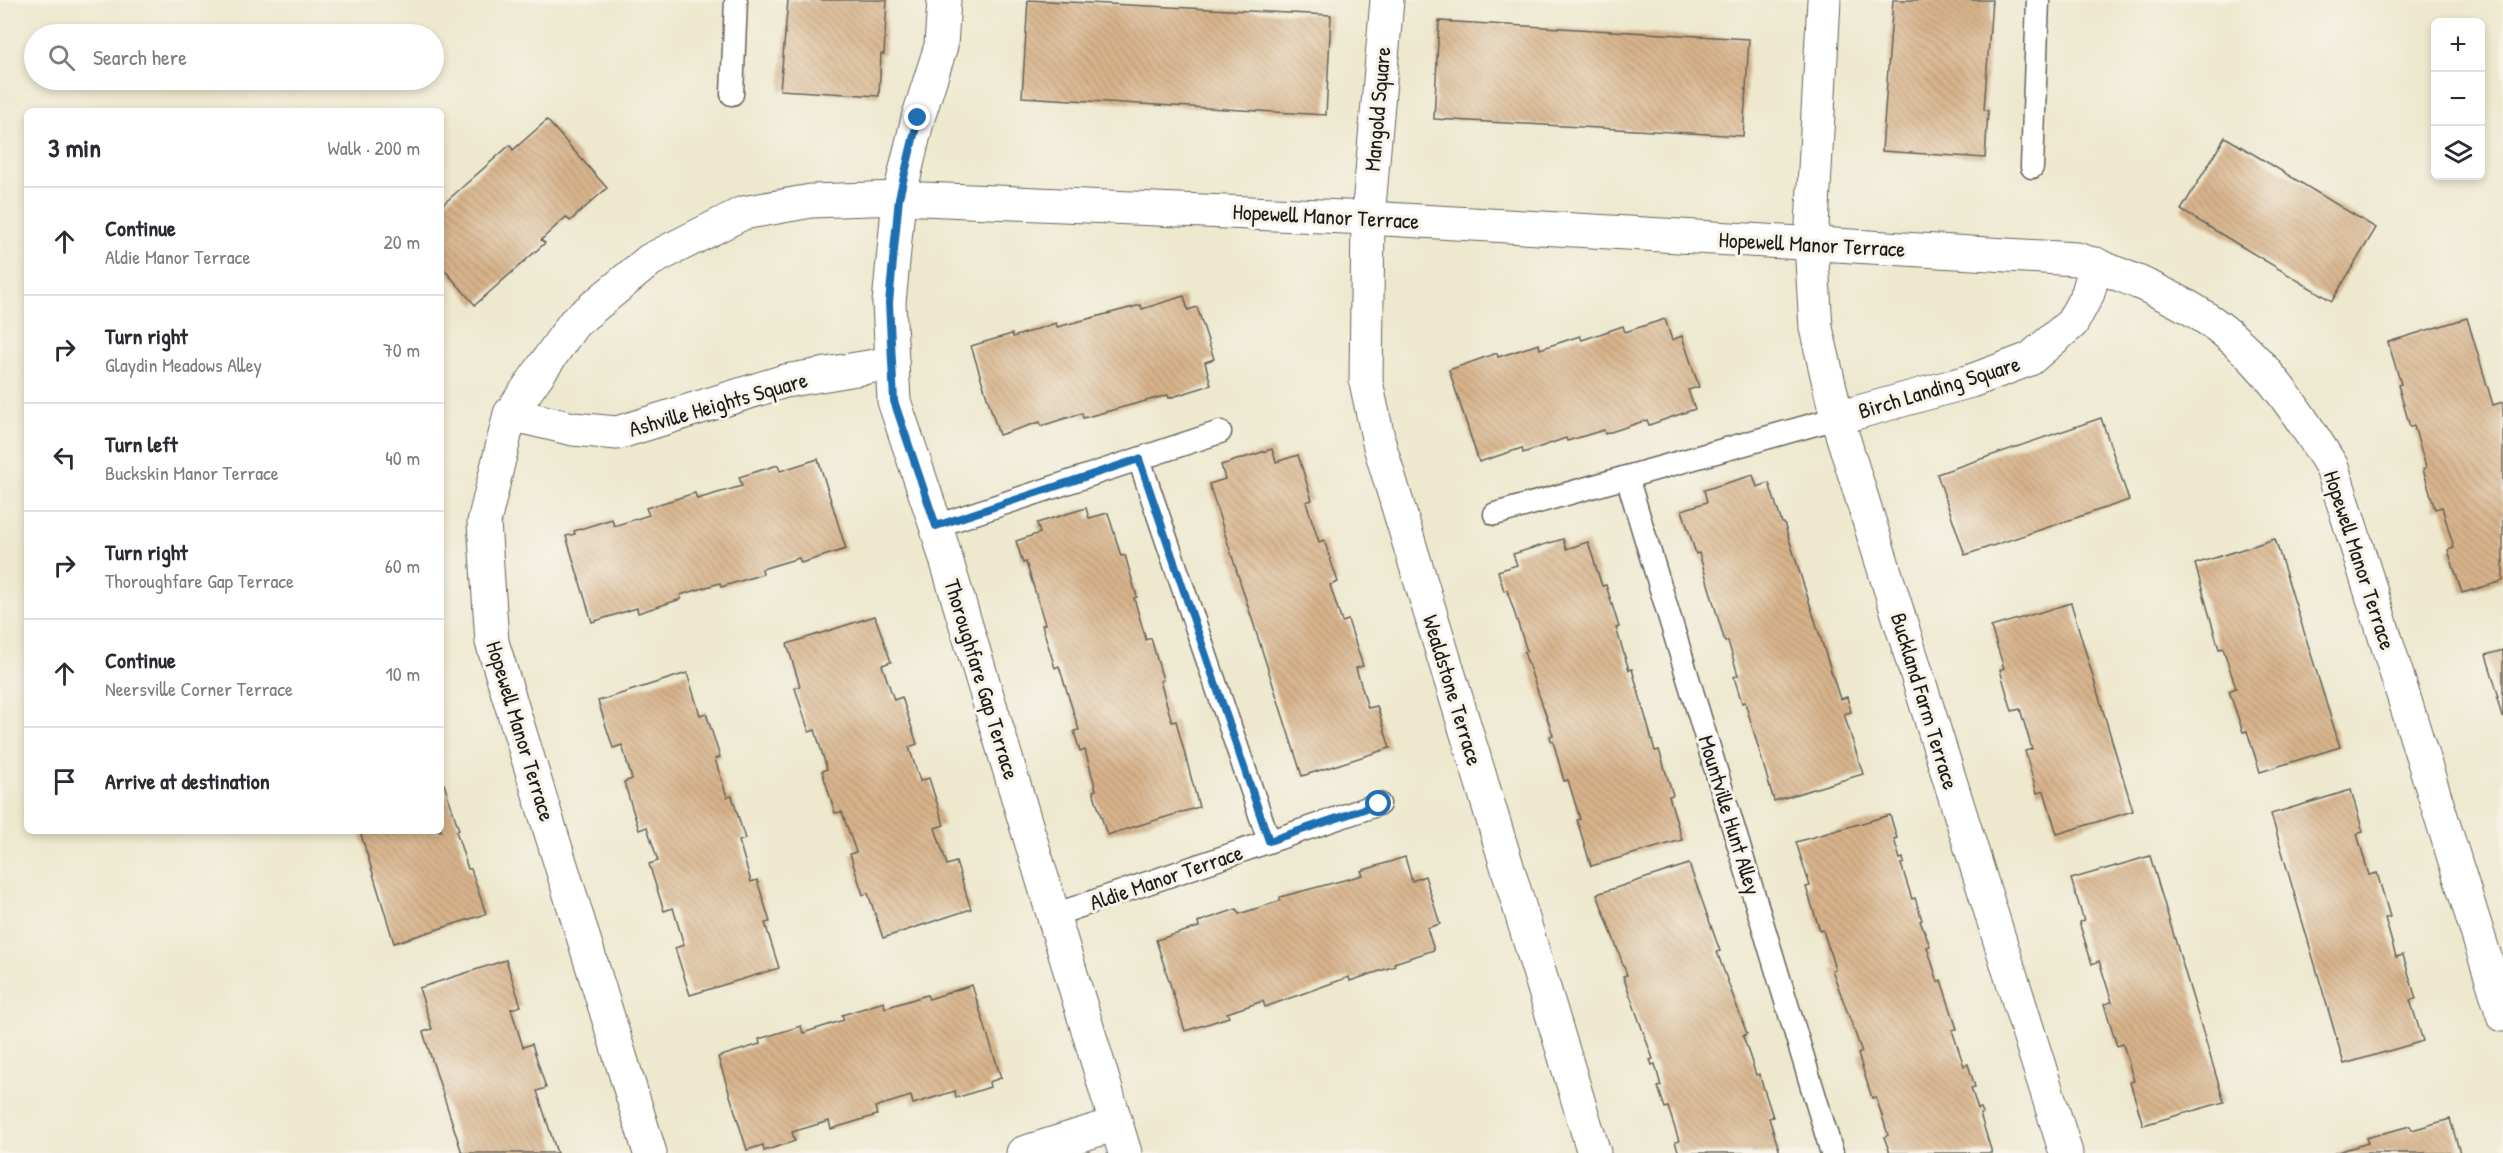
<!DOCTYPE html>
<meta charset="utf-8">
<style>
:root{--surface:#fff;--page:#f7f7f7;--text:#2b2b33;--muted:#7c7c81;--line:#e1e1e2}
body{margin:0;font-family:"Patrick Hand",sans-serif;background:var(--page);color:var(--text)}
.controls{position:absolute;right:18px;top:18px;display:grid;overflow:hidden;border-radius:9px;box-shadow:0 3px 9px #0003}
.controls button{width:54px;height:54px;display:grid;place-items:center;padding:0;border:0;border-bottom:2px solid var(--line);background:var(--surface);color:var(--text);font:30px sans-serif}
.stop{position:absolute;width:18px;height:18px;margin:-14px;border:4px solid #1f6fb2;border-radius:50%;background:#fff}
.stop.end{background:#1f6fb2;border-color:#fff;box-shadow:0 2px 6px #0008}
.list{margin:0;padding:0;list-style:none}
h2{display:flex;justify-content:space-between;align-items:center;height:78px;margin:0;padding:0 24px;font-size:26px}
h2 small{font-size:20px;font-weight:400;color:var(--muted)}
.list li{display:grid;grid-template-columns:39px 1fr auto;gap:18px;align-items:center;box-sizing:border-box;height:108px;padding:0 24px;border-top:2px solid var(--line)}
.list b{display:block;font-size:22px;white-space:nowrap}
.list p{margin:0;font-size:20px;white-space:nowrap;color:var(--muted)}
.list em{font-size:20px;font-style:normal;color:var(--muted)}
.icon{flex:none;width:33px;height:33px;fill:none;stroke:currentColor;stroke-width:2;stroke-linecap:round;stroke-linejoin:round}
.map{position:relative;flex:none;width:2503px;height:1153px;overflow:hidden}
.search{position:absolute;background:var(--surface);box-shadow:0 3px 9px #0003;left:24px;top:24px;width:420px;height:66px;display:flex;align-items:center;gap:15px;box-sizing:border-box;padding:0 21px;border-radius:33px;color:var(--muted);font-size:22px}
.panel{position:absolute;background:var(--surface);box-shadow:0 3px 9px #0003;left:24px;top:108px;width:420px;height:726px;border-radius:9px}
.map>svg:first-child{display:block}
.building{fill:url(#building-back-hatch)}
.lines{fill:none;stroke-linecap:round;stroke-linejoin:round}
.service-casing{stroke:#65635a;stroke-width:25}
.minor-casing{stroke:#65635a;stroke-width:35}
.service{stroke:#fff;stroke-width:22}
.minor{stroke:#fff;stroke-width:33}
.route{stroke:#1f6fb2;stroke-width:8}
.labels{text-anchor:middle;dominant-baseline:central;stroke-width:6;stroke-linejoin:round;paint-order:stroke}
.street-label{font-size:22px;fill:#1c1c1c;stroke:#f7f3e8}
</style>
<div class="map">
<svg width="2503" height="1153" viewBox="0 0 2503 1153">
<defs>
<pattern id="building-back-hatch" width="6" height="6" patternUnits="userSpaceOnUse" patternTransform="scale(1.5)"><rect width="6" height="6" fill="#d7b38b"/><path d="M-1 5l2 2M0 0l6 6M5-1l2 2" fill="none" stroke="#b89977"/></pattern>
</defs>
<rect width="100%" height="100%" fill="#f7f3e8"/>
<filter id="ink" filterUnits="userSpaceOnUse"><feTurbulence type="fractalNoise" baseFrequency=".0167" numOctaves="2"/><feDisplacementMap in="SourceGraphic" scale="12" xChannelSelector="R" yChannelSelector="G"/><feConvolveMatrix kernelMatrix="1 2 1 2 8 2 1 2 1" color-interpolation-filters="sRGB"/></filter>
<filter id="wash" filterUnits="userSpaceOnUse"><feTurbulence type="fractalNoise" baseFrequency=".008" numOctaves="4" result="noise"/><feDisplacementMap in="SourceGraphic" scale="24" xChannelSelector="R" yChannelSelector="G"/><feGaussianBlur stdDeviation="1.35" result="paint"/><feColorMatrix in="noise" values="0 0 0 0 0 0 0 0 0 0 0 0 0 0 0 0 0 1.4 0 .05"/><feComposite in="paint" operator="in"/></filter>
<g filter="url(#wash)">
<rect width="100%" height="100%" fill="#ede8ce"/>
<g id="blocks">
<g class="building">
<polygon points="788,0 887,0 884,54 881,54 879,96 780,90"/>
<polygon points="1028,0 1331,15 1326,115 1022,97"/>
<polygon points="1893,0 1992,0 1984,110 1988,111 1985,158 1882,151"/>
<polygon points="1439,21 1749,39 1743,136 1434,119"/>
<polygon points="547,120 607,188 570,221 566,217 541,240 545,243 475,305 441,266 441,206 510,145 513,150"/>
<polygon points="2225,137 2376,228 2332,301 2181,210"/>
<polygon points="1184,296 1188,310 1197,307 1214,359 1205,362 1211,385 1169,398 1168,395 1083,418 1082,413 1041,426 1040,422 999,435 971,346 1012,334 1013,337 1056,323 1057,327 1141,305 1142,309"/>
<polygon points="2467,318 2493,405 2503,402 2503,581 2462,593 2448,550 2454,548 2442,507 2435,509 2423,469 2426,467 2414,426 2410,427 2398,385 2401,384 2388,342"/>
<polygon points="1665,319 1672,340 1682,336 1699,387 1688,390 1695,409 1649,425 1647,420 1605,434 1604,430 1567,441 1566,438 1523,453 1522,448 1479,462 1449,370 1497,353 1498,357 1539,344 1540,349 1580,336 1582,340 1623,326 1625,332"/>
<polygon points="2101,418 2129,500 1965,555 1937,474"/>
<polygon points="1272,449 1276,462 1298,455 1312,500 1306,502 1319,542 1324,540 1338,582 1330,585 1342,622 1348,620 1363,666 1356,668 1368,708 1377,706 1390,748 1302,776 1209,484 1225,479 1221,465"/>
<polygon points="818,459 846,549 801,563 799,558 762,569 763,574 721,587 720,583 680,595 681,599 638,613 637,608 592,622 566,536 575,534 574,531 612,519 614,526 649,515 646,508 695,493 697,499 742,486 739,477 778,465 780,471"/>
<polygon points="1753,475 1757,487 1769,483 1782,523 1784,523 1840,699 1847,697 1851,712 1844,714 1863,774 1774,801 1745,702 1742,703 1734,677 1738,675 1728,641 1725,642 1699,553 1696,554 1682,510 1707,502 1704,490"/>
<polygon points="1086,508 1089,518 1108,513 1121,556 1125,555 1137,597 1134,598 1146,640 1151,638 1163,680 1160,681 1172,722 1176,721 1199,807 1107,835 1093,791 1096,790 1085,750 1080,752 1074,731 1079,730 1059,666 1055,668 1042,625 1045,624 1026,562 1023,563 1016,541 1040,533 1037,523"/>
<polygon points="1563,539 1566,549 1588,542 1602,586 1606,585 1619,627 1616,628 1629,670 1632,669 1655,751 1659,750 1673,795 1669,796 1682,840 1591,866 1577,820 1580,819 1568,780 1564,781 1553,741 1551,741 1550,736 1553,735 1524,652 1527,651 1507,590 1504,591 1498,571 1517,565 1513,554"/>
<polygon points="2275,539 2340,747 2260,772 2247,731 2243,732 2229,691 2236,688 2223,648 2219,649 2195,564"/>
<polygon points="2071,603 2133,811 2057,834 2044,791 2037,793 2025,751 2032,749 2020,709 2012,711 2000,670 2004,668 1991,627"/>
<polygon points="875,616 891,662 882,665 894,700 902,697 917,744 909,747 920,781 929,778 944,825 935,828 947,865 956,862 971,909 883,938 868,893 863,895 850,854 856,852 842,812 835,813 822,771 827,769 815,730 809,732 795,688 800,686 787,644"/>
<polygon points="2503,650 2503,717 2502,717 2497,698 2499,697 2486,655"/>
<polygon points="687,673 700,715 706,713 720,757 715,759 727,797 732,796 745,839 739,841 751,882 757,880 770,922 765,923 779,968 690,995 675,948 684,945 673,908 664,911 649,864 658,861 647,827 639,830 624,782 632,779 622,745 613,748 598,701"/>
<polygon points="444,784 459,830 456,831 468,869 471,869 486,914 394,943 360,831 441,831 441,785"/>
<polygon points="2351,790 2363,832 2357,834 2369,875 2377,873 2390,917 2385,918 2396,957 2403,955 2416,999 2410,1000 2423,1041 2344,1064 2271,814"/>
<polygon points="1890,815 1897,838 1894,839 1900,859 1903,858 1904,863 1901,864 1912,899 1915,898 1922,920 1920,921 1930,946 1927,947 1938,982 1941,980 1957,1029 1952,1030 1964,1066 1968,1064 1975,1087 1971,1088 1978,1109 1981,1108 1983,1113 1980,1114 1992,1153 1890,1153 1884,1137 1888,1135 1876,1097 1872,1098 1858,1054 1862,1052 1832,970 1835,969 1823,930 1820,931 1806,887 1810,886 1796,842"/>
<polygon points="2150,856 2224,1102 2143,1125 2130,1082 2134,1081 2123,1044 2117,1046 2104,1004 2112,1002 2099,961 2092,964 2079,922 2084,921 2071,879"/>
<polygon points="1405,857 1412,881 1425,876 1440,924 1427,928 1434,950 1394,963 1395,966 1350,981 1349,977 1265,1007 1263,1001 1227,1013 1229,1017 1185,1031 1156,940 1199,927 1198,922 1237,909 1239,914 1280,901 1280,897 1363,875 1361,871"/>
<polygon points="1689,864 1720,951 1717,952 1747,1034 1743,1036 1756,1075 1759,1074 1773,1117 1769,1118 1780,1153 1679,1153 1675,1142 1679,1141 1668,1107 1665,1108 1658,1087 1661,1086 1655,1064 1652,1065 1650,1060 1653,1059 1623,976 1627,975 1597,894"/>
<polygon points="506,960 521,1006 511,1009 523,1047 532,1044 546,1088 537,1091 557,1153 462,1153 423,1032 432,1029 419,988"/>
<polygon points="972,985 1001,1078 989,1082 990,1087 956,1098 955,1091 913,1104 911,1096 875,1107 877,1115 831,1129 829,1121 792,1132 795,1141 764,1151 763,1145 747,1150 718,1057 760,1044 759,1039 801,1026 803,1033 844,1020 842,1015 884,1002 885,1008 927,995 929,999"/>
<polygon points="2450,1119 2460,1153 2334,1153 2368,1143 2366,1138 2410,1126 2412,1130"/>
</g>
</g>
</g>
<g filter="url(#ink)">
<use href="#blocks" fill-opacity="0" stroke="#65635a" stroke-width="1.5"/>
<g class="lines">
<defs>
<g id="service">
<polyline points="732,94 736,0"/>
<polyline points="2032,167 2038,0"/>
<polyline points="1139,459 1269,841"/>
<polyline points="1627,477 1832,1153"/>
<polyline points="1495,514 1837,418"/>
<polyline points="936,526 1220,432"/>
<polyline points="1054,915 1379,804"/>
</g>
<g id="minor">
<polyline points="944,0 941,46 918,118 899,198 889,303 894,401 936,526 1125,1153"/>
<polyline points="1387,0 1368,218 1366,382 1380,447 1594,1153"/>
<polyline points="1824,0 1811,244 1816,328 1837,418 2066,1153"/>
<polyline points="510,414 573,429 617,433 785,381 892,363"/>
<polyline points="1837,418 1971,381 2030,359 2072,323 2088,293 2096,264"/>
<path d="M650 1153 492 642 484 522 510 414 574 323 650 260 743 213 811 201 899 198 1368 218 2076 259C2098 265 2118 274 2140 283 2160 292 2182 302 2201 315 2258 350 2297 410 2332 467L2503 1015"/>
<polyline points="1023,1153 1116,1124"/>
</g>
</defs>
<use href="#service" class="service-casing"/>
<use href="#minor" class="minor-casing"/>
<use href="#service" class="service"/>
<use href="#minor" class="minor"/>
</g>
</g>
<g class="lines" filter="url(#ink)">
<polyline class="route" points="918,118 899,198 889,303 894,401 936,526 1139,459 1269,841 1379,804"/>
</g>
<g class="labels">
<g class="street-label">
<text transform="translate(1377 109) rotate(-85)">Mangold Square</text>
<text transform="translate(1326 216) rotate(3)">Hopewell Manor Terrace</text>
<text transform="translate(1812 244) rotate(3)">Hopewell Manor Terrace</text>
<text transform="translate(1939 387) rotate(-17)">Birch Landing Square</text>
<text transform="translate(718 404) rotate(-16)">Ashville Heights Square</text>
<text transform="translate(2360 560) rotate(72)">Hopewell Manor Terrace</text>
<text transform="translate(982 679) rotate(73)">Thoroughfare Gap Terrace</text>
<text transform="translate(1453 690) rotate(73)">Wealdstone Terrace</text>
<text transform="translate(1925 701) rotate(73)">Buckland Farm Terrace</text>
<text transform="translate(521 731) rotate(73)">Hopewell Manor Terrace</text>
<text transform="translate(1730 815) rotate(73)">Mountville Hunt Alley</text>
<text transform="translate(1166 877) rotate(-19)">Aldie Manor Terrace</text>
</g>
</g>
</svg>
<div class="controls">
<button>+</button>
<button>−</button>
<button><svg class="icon" aria-label="layers" viewBox="0 0 24 24"><path d="M12 4l9 5-9 5-9-5zM3 14l9 5 9-5"/></svg></button>
</div>
<div class="stop" style="left:1379px;top:804px"></div>
<div class="stop end" style="left:918px;top:118px"></div>
<div class="search"><svg class="icon" aria-label="search" viewBox="0 0 24 24"><circle cx="10" cy="10" r="6"/><path d="M15 15l6 6"/></svg>Search here</div>
<section class="panel">
<h2>3 min<small>Walk · 200 m</small></h2>
<ul class="list">
<li><svg class="icon" aria-label="ahead" viewBox="0 0 24 24"><path d="M12 20V5M6 11l6-6 6 6"/></svg><div><b>Continue</b><p>Aldie Manor Terrace</p></div><em>20 m</em></li>
<li><svg class="icon" aria-label="right" viewBox="0 0 24 24"><path d="M7 20v-9h11M14 6l5 5-5 5"/></svg><div><b>Turn right</b><p>Glaydin Meadows Alley</p></div><em>70 m</em></li>
<li><svg class="icon" aria-label="left" viewBox="0 0 24 24"><path d="M17 20v-9H6M10 6l-5 5 5 5"/></svg><div><b>Turn left</b><p>Buckskin Manor Terrace</p></div><em>40 m</em></li>
<li><svg class="icon" aria-label="right" viewBox="0 0 24 24"><path d="M7 20v-9h11M14 6l5 5-5 5"/></svg><div><b>Turn right</b><p>Thoroughfare Gap Terrace</p></div><em>60 m</em></li>
<li><svg class="icon" aria-label="ahead" viewBox="0 0 24 24"><path d="M12 20V5M6 11l6-6 6 6"/></svg><div><b>Continue</b><p>Neersville Corner Terrace</p></div><em>10 m</em></li>
<li><svg class="icon" aria-label="arrive" viewBox="0 0 24 24"><path d="M6 21V4h12l-3 4 3 4H6"/></svg><div><b>Arrive at destination</b></div></li>
</ul>
</section>
</div>
